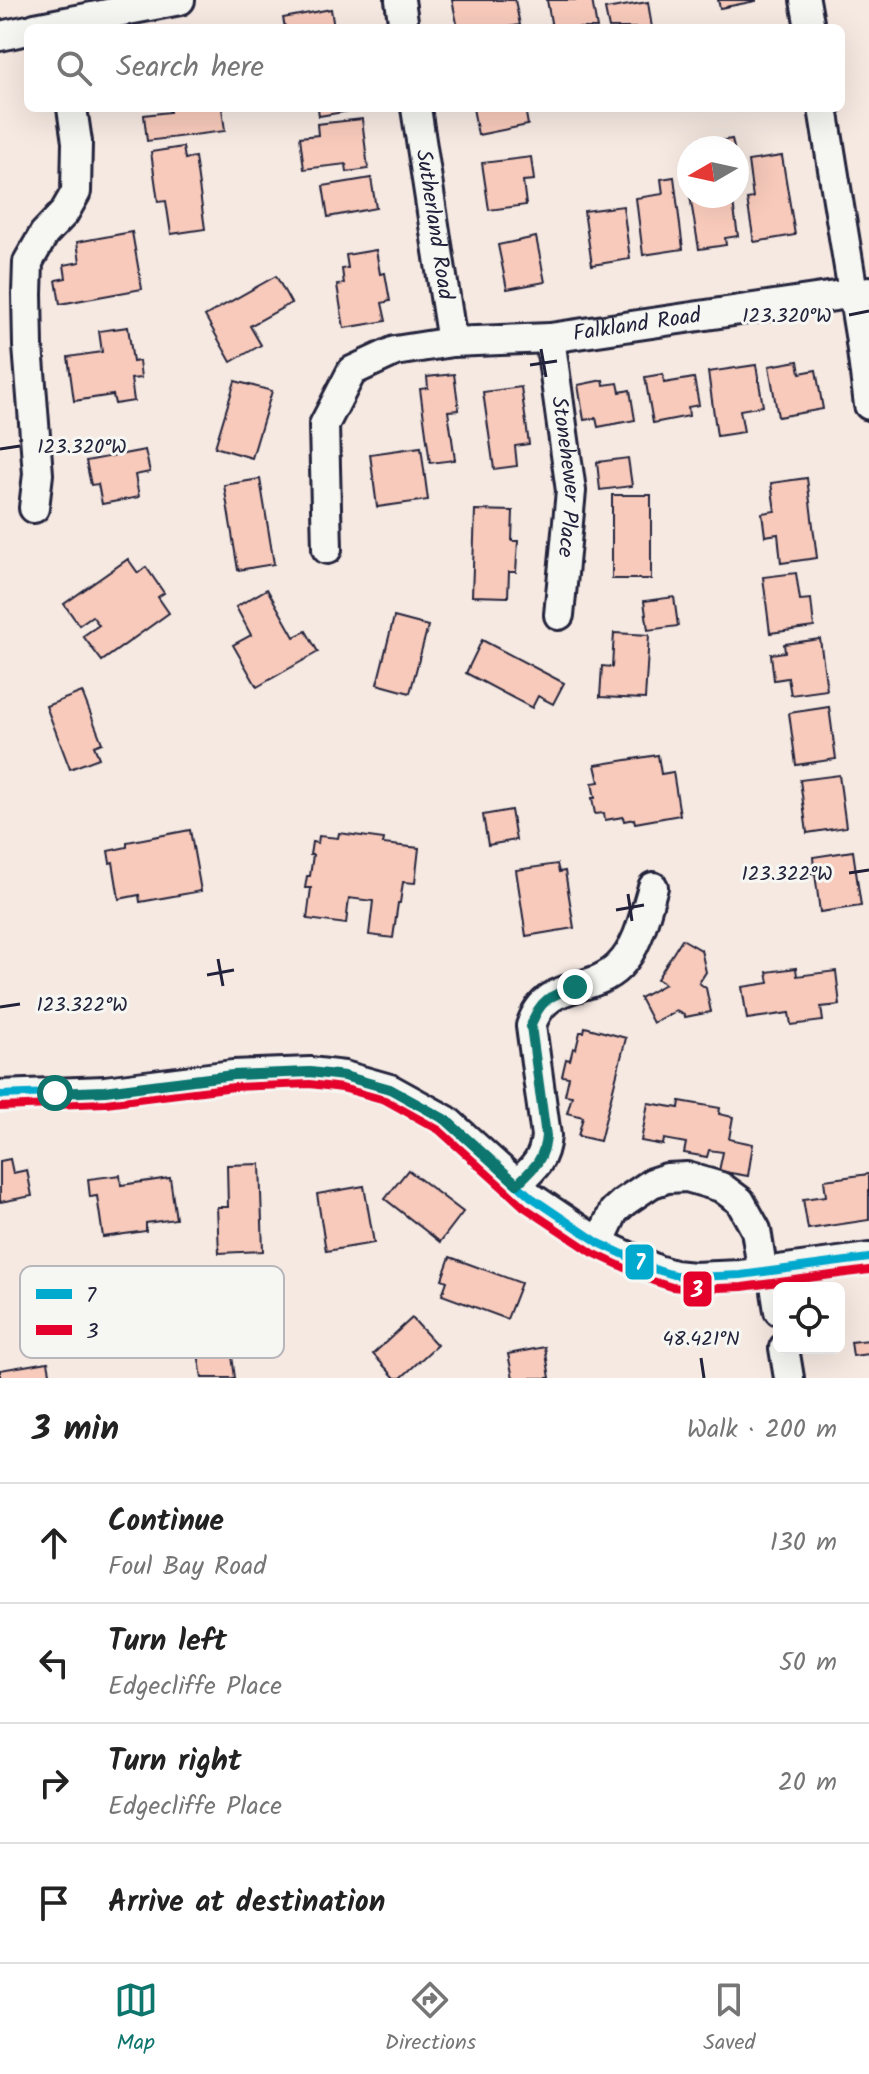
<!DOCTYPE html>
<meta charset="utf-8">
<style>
:root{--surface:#fff;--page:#f6f6f6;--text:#222;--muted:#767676;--line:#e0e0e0;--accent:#0f766e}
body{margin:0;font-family:Kalam,sans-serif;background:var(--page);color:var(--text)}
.controls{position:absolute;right:24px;bottom:24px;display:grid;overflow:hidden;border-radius:12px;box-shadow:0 8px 32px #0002}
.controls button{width:72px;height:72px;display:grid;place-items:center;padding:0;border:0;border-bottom:2px solid var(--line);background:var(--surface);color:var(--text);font:40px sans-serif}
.compass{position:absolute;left:677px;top:136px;width:72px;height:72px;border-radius:50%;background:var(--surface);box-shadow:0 8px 32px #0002;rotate:261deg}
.stop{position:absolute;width:24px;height:24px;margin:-18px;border:6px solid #0f766e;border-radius:50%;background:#fff}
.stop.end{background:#0f766e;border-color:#fff;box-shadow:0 2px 8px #0008}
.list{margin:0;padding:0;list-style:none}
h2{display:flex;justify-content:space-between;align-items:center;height:104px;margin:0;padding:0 32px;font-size:34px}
h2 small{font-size:26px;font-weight:400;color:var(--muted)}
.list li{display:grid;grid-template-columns:52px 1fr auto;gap:24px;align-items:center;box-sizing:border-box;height:120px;padding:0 32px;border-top:2px solid var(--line)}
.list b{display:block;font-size:30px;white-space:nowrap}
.list p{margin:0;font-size:26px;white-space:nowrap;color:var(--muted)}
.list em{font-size:26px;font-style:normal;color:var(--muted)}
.icon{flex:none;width:44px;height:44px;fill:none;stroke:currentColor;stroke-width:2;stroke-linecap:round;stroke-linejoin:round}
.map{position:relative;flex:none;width:869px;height:1378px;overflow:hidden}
.search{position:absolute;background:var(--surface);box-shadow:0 8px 32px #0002;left:24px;right:24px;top:24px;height:88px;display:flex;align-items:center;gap:20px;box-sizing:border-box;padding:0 28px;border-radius:12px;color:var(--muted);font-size:30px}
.sheet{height:584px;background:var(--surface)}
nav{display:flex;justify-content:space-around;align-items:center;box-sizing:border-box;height:112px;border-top:2px solid var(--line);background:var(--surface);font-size:22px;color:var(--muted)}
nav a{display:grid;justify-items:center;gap:4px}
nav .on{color:var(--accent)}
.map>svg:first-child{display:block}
.building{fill:#f7cabb;stroke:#22223b;stroke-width:2}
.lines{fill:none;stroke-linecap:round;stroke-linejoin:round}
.minor-casing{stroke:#22223b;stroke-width:34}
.minor{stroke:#f6f6f2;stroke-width:28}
.bus-1-casing{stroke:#f6f6f2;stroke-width:14}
.bus-2-casing{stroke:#f6f6f2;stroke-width:14}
.bus-1{stroke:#00a9ce;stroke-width:8}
.bus-2{stroke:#e4002b;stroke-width:8}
.route{stroke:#0f766e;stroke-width:10}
.ticks{fill:none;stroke:#22223b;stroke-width:3}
.labels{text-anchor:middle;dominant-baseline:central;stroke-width:6;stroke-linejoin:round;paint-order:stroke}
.street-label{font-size:22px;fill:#22223b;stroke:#f6f6f2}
.key{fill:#f6f6f2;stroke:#b6b6bb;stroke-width:2}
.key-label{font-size:22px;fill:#22223b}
.ticks-label{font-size:20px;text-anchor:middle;fill:#22223b;stroke:#f6f6f2;stroke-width:6;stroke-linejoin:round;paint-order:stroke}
.line-badge{stroke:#f6f6f2;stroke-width:3}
.badge-label{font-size:22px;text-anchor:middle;font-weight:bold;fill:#fff}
</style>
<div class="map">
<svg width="869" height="1378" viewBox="0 0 869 1378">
<rect width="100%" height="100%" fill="#f6e9e2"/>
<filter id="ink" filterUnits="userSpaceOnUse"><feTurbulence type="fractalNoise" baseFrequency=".0125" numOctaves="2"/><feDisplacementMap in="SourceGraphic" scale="16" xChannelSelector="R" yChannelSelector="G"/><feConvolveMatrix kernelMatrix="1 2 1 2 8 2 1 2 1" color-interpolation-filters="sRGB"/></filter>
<g filter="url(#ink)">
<g class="building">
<polygon points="452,0 515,0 520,25 502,28 458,28"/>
<polygon points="547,0 592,0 597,28 552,28"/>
<polygon points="718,0 756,0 756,1 720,8"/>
<polygon points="648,2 652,28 609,28 605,9"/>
<polygon points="331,9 334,28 285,28 283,18"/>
<polygon points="169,108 222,108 225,131 147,141 144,115 170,112"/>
<polygon points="318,108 356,108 356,110 319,116"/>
<polygon points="473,108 525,108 528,125 478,135"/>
<polygon points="362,119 368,169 347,172 346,164 304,169 300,137 318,135 317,124"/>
<polygon points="732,139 734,148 714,148 713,142"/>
<polygon points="183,147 185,159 195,157 205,229 171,234 166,201 158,202 151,152"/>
<polygon points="782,156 795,235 754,242 747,199 753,198 748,161"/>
<polygon points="531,157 534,180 523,181 526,205 489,210 482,163"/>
<polygon points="674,177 683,249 643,255 636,198 663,194 661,179"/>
<polygon points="371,178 376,208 328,217 323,186"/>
<polygon points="690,196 732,196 738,236 725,238 726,245 699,249"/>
<polygon points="623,206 630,259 592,265 584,211"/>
<polygon points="132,232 142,289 60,304 56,280 66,278 64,265 80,262 77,242"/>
<polygon points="536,237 545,282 507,289 498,245"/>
<polygon points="376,250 380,274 385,273 390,301 382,303 386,321 344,328 337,285 344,284 342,269 348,268 346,255"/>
<polygon points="276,276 291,303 250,326 261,345 231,362 205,316"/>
<polygon points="128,327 133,362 139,361 141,378 131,379 134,401 115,404 113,395 74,401 68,357 102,352 99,331"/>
<polygon points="798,361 800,373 816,370 823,409 778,417 769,366"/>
<polygon points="756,365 763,406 740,410 744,432 717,436 708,372"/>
<polygon points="454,374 459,410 448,411 455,460 430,463 420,389 428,388 427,377"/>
<polygon points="663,374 664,383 694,378 699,405 688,407 689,416 653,423 645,377"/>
<polygon points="603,380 604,385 618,383 620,392 630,390 635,420 598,427 596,418 584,420 578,385"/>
<polygon points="235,381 272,391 252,458 215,447"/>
<polygon points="521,387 529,444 515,446 517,466 494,469 483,392"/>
<polygon points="421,447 428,500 377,507 370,454"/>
<polygon points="145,450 150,472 135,475 139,497 102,504 98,484 91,485 86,461"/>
<polygon points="628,458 632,486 600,490 597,462"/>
<polygon points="807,478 817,558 781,563 778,534 765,536 762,513 775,511 771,483"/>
<polygon points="260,479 274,564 238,570 224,485"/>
<rect x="612" y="495" width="39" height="84"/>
<polygon points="475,510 513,511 512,541 518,541 516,572 509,572 508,597 472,596"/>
<polygon points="128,559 138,573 146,567 164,593 158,597 169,613 102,661 83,636 99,625 92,616 79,625 64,604"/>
<polygon points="796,573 800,600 811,599 814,627 770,633 763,577"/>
<polygon points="267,589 294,637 306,631 318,652 257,687 233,645 251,635 236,607"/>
<polygon points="674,597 678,626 648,630 644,601"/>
<polygon points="394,617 428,626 410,693 377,684"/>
<polygon points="614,633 649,635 645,699 600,697 602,666 612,667"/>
<polygon points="820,639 827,690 791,695 788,678 774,680 771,654 785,652 784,644"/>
<polygon points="482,640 564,683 553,704 538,696 532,708 466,673"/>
<polygon points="82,692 102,743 94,746 99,758 70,769 46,706"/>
<polygon points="829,707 836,759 796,765 789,713"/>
<polygon points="658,755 661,774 673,772 680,815 635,823 634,819 624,821 623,817 605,820 604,813 595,814 592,798 595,798 592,783 599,782 595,765"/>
<polygon points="839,775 846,827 807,833 800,780"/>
<polygon points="511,810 516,840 488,845 483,815"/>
<polygon points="190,830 201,891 140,902 139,895 119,899 113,862 110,863 108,851 127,847 127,842"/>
<polygon points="339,833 384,839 383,844 419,848 415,883 403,882 400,903 398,903 393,938 369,935 373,901 349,898 346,924 307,919 311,888 305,888 307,876 310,876 313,855 310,855 312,842 318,843 319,836 338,838"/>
<polygon points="853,851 861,906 820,912 815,873 806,874 805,871 814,869 813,857"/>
<polygon points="557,864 559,872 565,871 574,928 526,936 516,870"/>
<polygon points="682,939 701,950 706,972 699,983 706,988 711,1012 685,1017 684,1015 676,1011 653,1023 640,998 665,984 657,979"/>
<polygon points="796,968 797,976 836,971 840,1005 821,1007 823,1021 791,1025 789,1013 747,1019 742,987 769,983 767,972"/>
<polygon points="585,1027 626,1038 600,1141 578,1136 583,1117 567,1113 572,1096 565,1095 569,1077 562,1076 566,1059 570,1060 573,1048 576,1049 580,1032 584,1032"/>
<polygon points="680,1101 720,1108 719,1114 733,1117 729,1139 753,1144 748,1176 719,1171 723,1152 709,1150 707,1157 684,1153 686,1143 664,1139 663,1145 641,1141 648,1103 679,1108"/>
<polygon points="10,1159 13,1173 27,1170 32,1196 0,1202 0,1161"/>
<polygon points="260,1164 263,1251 219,1253 217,1207 228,1207 227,1165"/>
<polygon points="408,1170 463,1212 440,1242 385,1199"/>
<polygon points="869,1174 869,1220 808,1229 803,1199 826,1196 824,1180"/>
<polygon points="120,1175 121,1185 170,1178 176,1219 146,1223 146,1231 103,1237 97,1196 90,1197 88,1179"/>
<polygon points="364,1186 374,1243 326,1251 317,1194"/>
<polygon points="450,1257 521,1283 507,1319 442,1295 447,1281 442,1279"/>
<polygon points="412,1318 437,1345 401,1378 395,1378 373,1354"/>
<polygon points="869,1340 869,1354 853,1356 851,1342"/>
<polygon points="545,1347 550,1378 513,1378 508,1354"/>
<polygon points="231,1348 235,1378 202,1378 198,1353"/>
<polygon points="48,1362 51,1378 0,1378 0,1370"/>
</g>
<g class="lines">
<defs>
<g id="minor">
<polyline points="400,0 404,28"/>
<polyline points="805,0 810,28"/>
<polyline points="35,28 180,0"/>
<polyline points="0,36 28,30"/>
<path id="s1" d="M416 108 452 342"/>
<polyline points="823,108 860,335 869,405"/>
<path id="s2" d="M550 338 571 491 559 615"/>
<polyline points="34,508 38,474 28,346 27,294 28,262 44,234 64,213 76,192 77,142 72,108"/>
<path id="s3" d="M327 549 324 425 352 371 395 351 452 342 550 338 869 291"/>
<polyline points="0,1095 105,1091 233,1075 310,1072 344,1076 390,1089 446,1120 531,1197 599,1243 657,1270 674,1275 694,1277 741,1275 869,1258"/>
<path d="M517 1184C534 1168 544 1160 546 1136L531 1026C546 978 590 995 619 966 639 946 645 913 653 887"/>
<polyline points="599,1243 614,1211 624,1202 652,1183 667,1178 687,1177 721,1187 740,1201 756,1230 763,1274"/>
<polyline points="773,1272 779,1311"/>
<polyline points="784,1348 789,1378"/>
</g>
</defs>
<use href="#minor" class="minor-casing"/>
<use href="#minor" class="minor"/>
<defs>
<polyline id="bus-1" points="0,1095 105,1091 233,1075 310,1072 344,1076 390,1089 446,1120 531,1197 599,1243 657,1270 674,1275 694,1277 741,1275 869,1258"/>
<polyline id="bus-2" points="0,1107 106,1103 234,1087 310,1084 342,1088 385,1100 439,1130 524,1207 593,1253 653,1281 672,1287 693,1289 742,1287 869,1270"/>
</defs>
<use href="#bus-1" class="bus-1-casing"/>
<use href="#bus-2" class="bus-2-casing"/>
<use href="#bus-1" class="bus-1"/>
<use href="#bus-2" class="bus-2"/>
</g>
</g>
<g class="lines" filter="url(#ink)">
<path class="route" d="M55 1093 105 1091 233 1075 310 1072 344 1076 390 1089 446 1120 517 1184C534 1168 544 1160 546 1136L531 1026C539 1000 551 995 575 987"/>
</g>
<path class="ticks" d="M849 315 869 311M541 349 546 377M530 365 557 361M0 449 20 446M849 873 869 870M628 894 632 921M616 910 644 905M218 959 223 986M207 975 234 970M0 1007 20 1004M701 1358 704 1378"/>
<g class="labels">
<g class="street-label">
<text stroke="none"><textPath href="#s1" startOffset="118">Sutherland Road</textPath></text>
<text stroke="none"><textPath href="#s3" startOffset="476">Falkland Road</textPath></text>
<text stroke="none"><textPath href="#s2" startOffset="140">Stonehewer Place</textPath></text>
</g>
</g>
<rect x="20" y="1266" width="264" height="92" rx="12" class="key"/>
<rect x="36" y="1289" width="36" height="10" fill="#00a9ce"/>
<rect x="36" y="1325" width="36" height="10" fill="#e4002b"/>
<g class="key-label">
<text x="86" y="1302">7</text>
<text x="86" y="1338">3</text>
</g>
<g class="ticks-label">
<text x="787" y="322">123.320°W</text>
<text x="82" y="453">123.320°W</text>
<text x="787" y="880">123.322°W</text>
<text x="82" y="1011">123.322°W</text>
<text x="701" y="1345">48.421°N</text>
</g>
<g class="line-badge">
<rect x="624" y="1243" width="31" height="38" rx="8" fill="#00a9ce"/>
<rect x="682" y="1270" width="31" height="38" rx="8" fill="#e4002b"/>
</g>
<g class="badge-label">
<text x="640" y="1270">7</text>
<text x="697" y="1297">3</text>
</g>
</svg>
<div class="controls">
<button><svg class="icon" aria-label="locate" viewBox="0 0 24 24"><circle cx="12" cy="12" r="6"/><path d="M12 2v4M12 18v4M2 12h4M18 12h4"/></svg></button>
</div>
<svg class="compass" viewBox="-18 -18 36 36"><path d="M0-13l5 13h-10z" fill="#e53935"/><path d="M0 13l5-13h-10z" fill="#767676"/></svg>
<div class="stop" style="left:55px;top:1093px"></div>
<div class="stop end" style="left:575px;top:987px"></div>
<div class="search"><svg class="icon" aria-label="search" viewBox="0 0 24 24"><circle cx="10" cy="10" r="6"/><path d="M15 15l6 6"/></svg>Search here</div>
</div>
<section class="sheet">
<h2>3 min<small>Walk · 200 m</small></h2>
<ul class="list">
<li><svg class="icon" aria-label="ahead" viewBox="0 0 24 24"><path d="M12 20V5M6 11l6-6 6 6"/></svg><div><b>Continue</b><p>Foul Bay Road</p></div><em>130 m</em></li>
<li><svg class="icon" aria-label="left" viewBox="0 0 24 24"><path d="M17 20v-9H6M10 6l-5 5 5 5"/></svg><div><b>Turn left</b><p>Edgecliffe Place</p></div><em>50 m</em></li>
<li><svg class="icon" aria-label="right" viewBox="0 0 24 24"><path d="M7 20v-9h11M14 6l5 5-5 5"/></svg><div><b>Turn right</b><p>Edgecliffe Place</p></div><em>20 m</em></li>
<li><svg class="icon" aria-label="arrive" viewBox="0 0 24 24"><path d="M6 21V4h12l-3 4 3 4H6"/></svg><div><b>Arrive at destination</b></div></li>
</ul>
</section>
<nav>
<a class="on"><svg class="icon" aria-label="map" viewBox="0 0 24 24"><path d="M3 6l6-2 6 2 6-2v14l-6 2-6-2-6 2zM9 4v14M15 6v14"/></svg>Map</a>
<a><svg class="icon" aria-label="directions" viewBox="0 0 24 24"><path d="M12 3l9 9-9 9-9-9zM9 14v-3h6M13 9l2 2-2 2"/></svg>Directions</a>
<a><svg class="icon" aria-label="saved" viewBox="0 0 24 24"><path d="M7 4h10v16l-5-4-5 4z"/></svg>Saved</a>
</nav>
